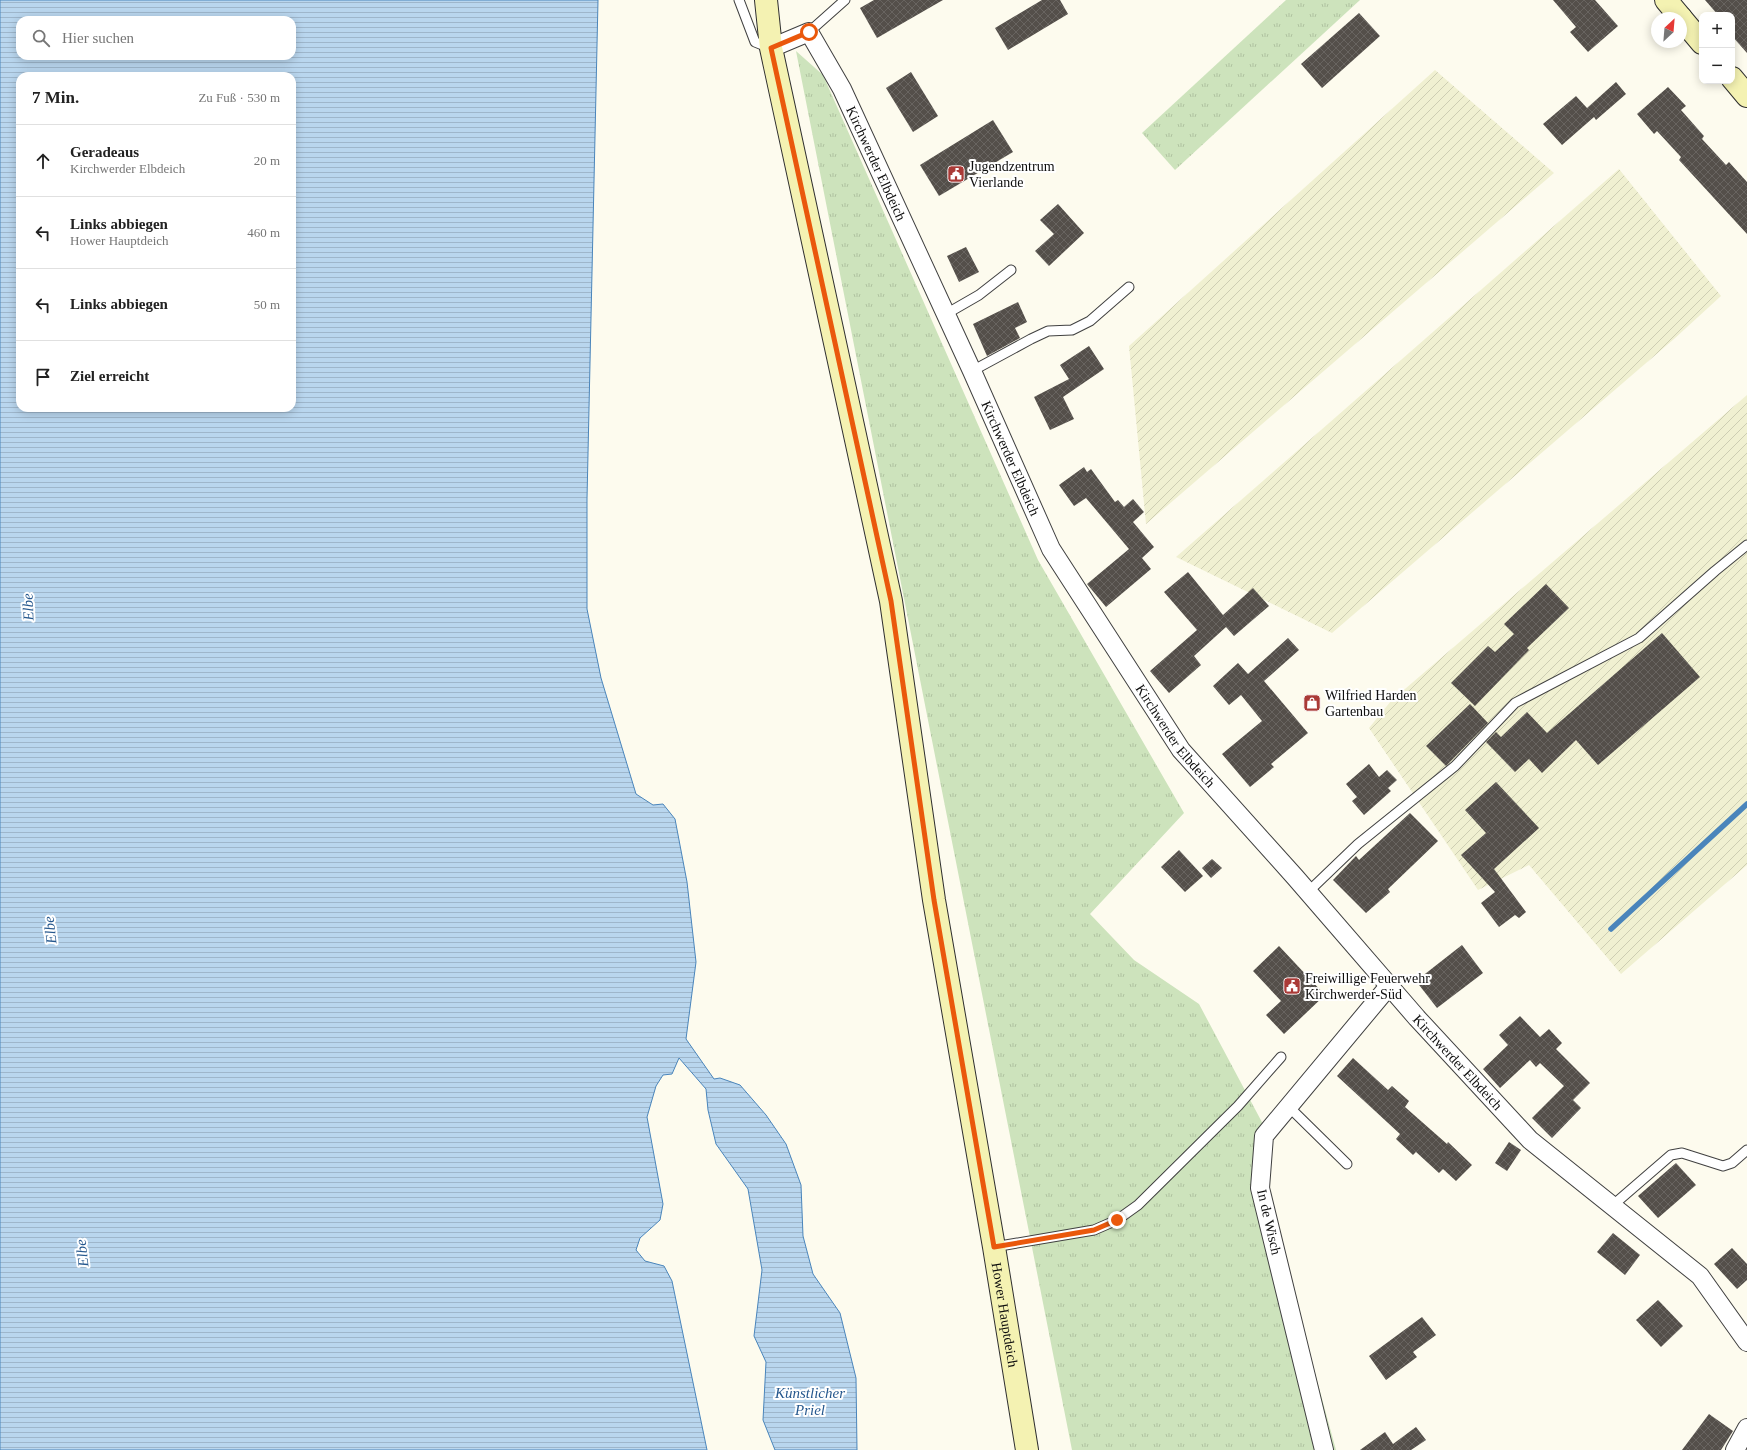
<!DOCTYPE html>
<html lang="de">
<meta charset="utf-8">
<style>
:root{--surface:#fff;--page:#f6f6f6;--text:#222;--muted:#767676;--line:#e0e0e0}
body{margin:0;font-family:"Times New Roman",serif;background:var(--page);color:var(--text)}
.controls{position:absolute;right:12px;top:12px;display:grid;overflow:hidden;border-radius:8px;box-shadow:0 2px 10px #0003}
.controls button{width:36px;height:36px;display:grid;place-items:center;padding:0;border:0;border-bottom:1px solid var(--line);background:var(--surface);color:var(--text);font:20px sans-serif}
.compass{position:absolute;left:1651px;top:12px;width:36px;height:36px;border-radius:50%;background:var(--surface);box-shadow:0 2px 10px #0003;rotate:26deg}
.stop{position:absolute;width:12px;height:12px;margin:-9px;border:3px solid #ea580c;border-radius:50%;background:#fff}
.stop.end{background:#ea580c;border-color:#fff;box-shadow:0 1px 4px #0008}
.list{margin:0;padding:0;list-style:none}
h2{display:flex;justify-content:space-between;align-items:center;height:52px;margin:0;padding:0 16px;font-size:17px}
h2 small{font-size:13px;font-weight:400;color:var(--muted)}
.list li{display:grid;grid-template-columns:26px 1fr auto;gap:12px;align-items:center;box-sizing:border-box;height:72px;padding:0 16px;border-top:1px solid var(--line)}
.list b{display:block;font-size:15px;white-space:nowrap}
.list p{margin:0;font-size:13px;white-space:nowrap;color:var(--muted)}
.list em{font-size:13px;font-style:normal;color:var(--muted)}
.icon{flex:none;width:22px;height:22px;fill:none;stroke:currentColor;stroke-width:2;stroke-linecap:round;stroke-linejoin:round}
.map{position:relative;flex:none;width:1747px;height:1450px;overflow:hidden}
.search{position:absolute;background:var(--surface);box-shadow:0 2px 10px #0003;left:16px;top:16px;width:280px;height:44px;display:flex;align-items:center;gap:10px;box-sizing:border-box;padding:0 14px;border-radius:12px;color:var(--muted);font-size:15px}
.panel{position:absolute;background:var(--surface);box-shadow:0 2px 10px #0003;left:16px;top:72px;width:280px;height:340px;border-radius:12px}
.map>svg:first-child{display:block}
.farmland{fill:url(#farmland-furrows)}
.grass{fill:url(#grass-tufts)}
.water{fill:url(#water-rules);stroke:#4a85bb;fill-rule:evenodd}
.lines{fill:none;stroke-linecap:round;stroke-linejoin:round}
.stream{stroke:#4a85bb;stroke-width:5.5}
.building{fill:url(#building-cross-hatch)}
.lane-casing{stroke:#404040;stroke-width:11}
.street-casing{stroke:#404040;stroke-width:20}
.secondary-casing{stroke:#2f2f2f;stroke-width:24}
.lane{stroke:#fff;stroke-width:9}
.street{stroke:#fff;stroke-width:18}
.secondary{stroke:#f4f2b2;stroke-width:22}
.route{stroke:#ea580c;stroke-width:5}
.labels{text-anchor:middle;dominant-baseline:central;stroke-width:4;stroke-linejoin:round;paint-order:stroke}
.street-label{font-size:14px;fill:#0d0d0d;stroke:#fff}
.poi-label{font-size:14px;fill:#0d0d0d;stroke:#fff;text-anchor:start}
.water-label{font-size:15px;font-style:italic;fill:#26588e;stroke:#fff}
</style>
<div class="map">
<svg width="1747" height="1450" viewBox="0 0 1747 1450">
<defs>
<pattern id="farmland-furrows" width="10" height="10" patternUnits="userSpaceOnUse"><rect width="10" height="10" fill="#f0f0d1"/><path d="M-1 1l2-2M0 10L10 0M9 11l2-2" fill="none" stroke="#cdcdb2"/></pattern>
<pattern id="grass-tufts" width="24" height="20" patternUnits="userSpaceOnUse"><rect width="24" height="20" fill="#cde3bc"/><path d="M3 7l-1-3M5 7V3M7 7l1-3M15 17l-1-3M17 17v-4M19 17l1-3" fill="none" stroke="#afc2a0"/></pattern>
<pattern id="water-rules" width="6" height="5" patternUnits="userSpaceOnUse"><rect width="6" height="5" fill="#b9d6ee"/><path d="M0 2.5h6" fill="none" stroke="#9eb6cb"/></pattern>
<pattern id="building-cross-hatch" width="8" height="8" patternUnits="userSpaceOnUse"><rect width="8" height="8" fill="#544f4a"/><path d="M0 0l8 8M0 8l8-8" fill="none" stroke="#686460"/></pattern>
</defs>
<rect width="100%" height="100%" fill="#fdfbee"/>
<g class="farmland">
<polygon points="1435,70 1554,173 1146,524 1129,346"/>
<polygon points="1619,169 1721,296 1674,339 1332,633 1176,557"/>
<polygon points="1747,395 1747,865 1621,974 1529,865 1478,890 1369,728 1391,701"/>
</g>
<g class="grass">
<polygon points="1286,0 1360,0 1175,170 1142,133"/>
<polygon points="796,51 823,75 1038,560 1184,813 1090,914 1134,960 1199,1004 1264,1126 1264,1187 1336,1450 1072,1450"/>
</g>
<path class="water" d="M0 0H598L587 499V609L601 678 636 794 653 805 663 804 675 819 687 882 696 962 686 1039 714 1079 720 1078 740 1085 766 1115 786 1144 801 1185 803 1236 813 1274 840 1313 856 1378 857 1450H775L763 1420 766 1362 754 1336 762 1270 748 1189 716 1144 708 1110 706 1089 679 1058 672 1074 663 1075 656 1086 647 1117 663 1204 660 1220 640 1238 636 1250 645 1261 664 1266 672 1281 707 1450H0ZM20 20H292V56H20ZM20 76H292V408H20Z"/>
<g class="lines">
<polyline class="stream" points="1611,929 1747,804"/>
</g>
<g class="building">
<polygon points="874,0 943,0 877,38 860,8"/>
<polygon points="1042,0 1060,0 1068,14 1008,50 995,28"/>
<polygon points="1553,0 1595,0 1618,26 1588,52 1570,32 1576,27"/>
<polygon points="1705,0 1747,0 1747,53 1732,36 1732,15 1718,15"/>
<polygon points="1359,13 1380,36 1322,88 1301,64"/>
<polygon points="911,72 938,116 913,132 886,88"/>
<polygon points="1616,82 1626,94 1596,120 1594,117 1562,145 1543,124 1576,96 1587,108"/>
<polygon points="1668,87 1686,106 1681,110 1704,136 1702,139 1726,165 1729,162 1747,182 1747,234 1679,160 1681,157 1657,131 1654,134 1637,114"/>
<polygon points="993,120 1013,152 939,196 920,165"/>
<polygon points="1058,204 1084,233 1049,266 1035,251 1054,234 1040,220"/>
<polygon points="966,247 979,272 959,282 947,256"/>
<polygon points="1018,302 1027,322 1015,328 1020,338 987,356 973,324"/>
<polygon points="1089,346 1104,369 1063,397 1074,419 1050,430 1034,397 1069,379 1060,365"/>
<polygon points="1084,467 1087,472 1091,469 1115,502 1118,500 1124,507 1133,499 1144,512 1133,522 1154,547 1142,558 1151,569 1106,607 1087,584 1129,549 1086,498 1074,506 1059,485"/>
<polygon points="1188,572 1223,615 1253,588 1269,606 1234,636 1226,627 1194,656 1201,665 1169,693 1150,671 1197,630 1164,592"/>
<polygon points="1546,584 1569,608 1527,648 1529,650 1475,706 1451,683 1488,646 1495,652 1514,634 1504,624"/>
<polygon points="1662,633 1700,677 1598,765 1576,740 1542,773 1529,759 1515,772 1486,742 1496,732 1501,737 1527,712 1547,733"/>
<polygon points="1288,638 1299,650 1264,681 1308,733 1271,764 1274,767 1250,787 1222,754 1262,721 1241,695 1229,705 1213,686 1238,663 1248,674"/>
<polygon points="1470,704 1488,723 1446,766 1426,746"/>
<polygon points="1369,764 1379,777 1387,770 1397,780 1388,788 1391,791 1364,815 1352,801 1357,797 1346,784"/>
<polygon points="1496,782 1539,828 1494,869 1526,912 1519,918 1515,915 1499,927 1481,903 1495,892 1461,855 1486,833 1465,810"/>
<polygon points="1410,813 1438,841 1388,889 1390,892 1366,913 1333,880 1356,856 1359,860"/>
<polygon points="1179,850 1203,876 1185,892 1161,867"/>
<polygon points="1212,859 1222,868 1211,878 1202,868"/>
<polygon points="1462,945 1483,973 1437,1008 1416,981"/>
<polygon points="1279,946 1325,995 1284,1034 1266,1015 1281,1001 1253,971"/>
<polygon points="1520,1016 1540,1037 1549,1029 1562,1043 1556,1049 1590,1083 1573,1100 1581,1108 1552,1138 1532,1118 1564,1086 1540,1063 1536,1067 1530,1060 1500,1088 1483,1069 1508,1045 1499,1035"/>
<polygon points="1353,1058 1388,1090 1392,1086 1409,1101 1405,1107 1447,1144 1448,1142 1472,1165 1456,1181 1443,1169 1439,1173 1416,1152 1413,1155 1396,1139 1400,1134 1337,1076"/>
<polygon points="1509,1142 1521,1150 1507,1171 1495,1163"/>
<polygon points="1676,1163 1696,1185 1658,1218 1638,1196"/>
<polygon points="1613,1233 1640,1255 1625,1275 1597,1252"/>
<polygon points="1732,1248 1747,1264 1747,1280 1737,1289 1714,1264"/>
<polygon points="1658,1300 1683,1326 1661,1347 1636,1320"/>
<polygon points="1422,1317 1436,1335 1413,1352 1417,1357 1386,1380 1369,1356"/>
<polygon points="1709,1414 1733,1431 1721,1450 1682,1450"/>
<polygon points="1416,1427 1426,1440 1411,1450 1360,1450 1385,1432 1393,1444"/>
</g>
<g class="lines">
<defs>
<g id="lane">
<polyline points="739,0 755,42 770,48"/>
<polyline points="809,32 845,0"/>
<polyline points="946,314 979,295 1011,270"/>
<polyline points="972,371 1031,339 1048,331 1072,330 1090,321 1129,287"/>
<polyline points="1308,892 1358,844 1455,766 1515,703 1639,638 1715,571 1747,545"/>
<polyline points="1288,1106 1347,1164"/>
<polyline points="1612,1206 1671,1155 1682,1153 1723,1166 1732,1163 1747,1150"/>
<polyline points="994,1247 1094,1230 1117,1220 1138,1205 1238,1106 1281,1057"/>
</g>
<g id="street">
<path id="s1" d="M771 48 809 32 842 89 972 371 1051 549 1181 750 1295 877 1417 1018 1530 1140 1700 1276 1747 1342"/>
<polyline points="1324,1450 1260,1188 1264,1136 1389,986"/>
<polyline points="1735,1450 1747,1428"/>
</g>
<g id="secondary">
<path id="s2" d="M766 0 771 48 891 601 934 900 994 1247 1027 1450"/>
<polyline points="1666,0 1681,18"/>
<polyline points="1681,18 1702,43"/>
<polyline points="1732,78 1747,96"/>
</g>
</defs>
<use href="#lane" class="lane-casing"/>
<use href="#street" class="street-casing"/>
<use href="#secondary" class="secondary-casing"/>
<use href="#lane" class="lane"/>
<use href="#street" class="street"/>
<use href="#secondary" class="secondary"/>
</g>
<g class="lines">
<polyline class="route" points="809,32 771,48 891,601 934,900 994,1247 1094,1230 1117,1220"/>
</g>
<defs>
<symbol id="civic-square" viewBox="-11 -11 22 22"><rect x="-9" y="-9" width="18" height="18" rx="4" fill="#aa3a37" stroke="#fff"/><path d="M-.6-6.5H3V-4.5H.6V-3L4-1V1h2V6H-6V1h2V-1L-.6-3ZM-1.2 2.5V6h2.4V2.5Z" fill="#fff"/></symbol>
<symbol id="shop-square" viewBox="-11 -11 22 22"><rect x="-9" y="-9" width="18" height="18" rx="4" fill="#aa3a37" stroke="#fff"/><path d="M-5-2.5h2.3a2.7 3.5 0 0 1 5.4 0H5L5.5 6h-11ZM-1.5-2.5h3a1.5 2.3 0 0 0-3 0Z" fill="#fff"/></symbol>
</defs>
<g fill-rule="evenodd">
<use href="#civic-square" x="946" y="164" width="20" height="20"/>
<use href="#shop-square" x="1302" y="693" width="20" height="20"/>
<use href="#civic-square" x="1282" y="976" width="20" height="20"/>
</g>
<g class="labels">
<g class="street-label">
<text stroke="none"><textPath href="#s1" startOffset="189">Kirchwerder Elbdeich</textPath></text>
<text stroke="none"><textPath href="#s1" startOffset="513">Kirchwerder Elbdeich</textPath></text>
<text stroke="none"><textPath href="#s1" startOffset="837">Kirchwerder Elbdeich</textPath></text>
<text stroke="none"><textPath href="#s1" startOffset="1269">Kirchwerder Elbdeich</textPath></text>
<text transform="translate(1269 1222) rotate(77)">In de Wisch</text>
<text stroke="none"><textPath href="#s2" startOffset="1337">Hower Hauptdeich</textPath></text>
</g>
<g class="poi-label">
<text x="969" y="166">Jugendzentrum<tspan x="969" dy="16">Vierlande</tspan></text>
<text x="1325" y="695">Wilfried Harden<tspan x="1325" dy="16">Gartenbau</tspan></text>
<text x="1305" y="978">Freiwillige Feuerwehr<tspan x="1305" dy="16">Kirchwerder-Süd</tspan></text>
</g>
<g class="water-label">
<text transform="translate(28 607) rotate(-92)">Elbe</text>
<text transform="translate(50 930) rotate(-96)">Elbe</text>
<text transform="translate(82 1253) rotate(-96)">Elbe</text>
<text x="810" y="1393">Künstlicher<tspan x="810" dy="17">Priel</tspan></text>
</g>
</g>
</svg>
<div class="controls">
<button>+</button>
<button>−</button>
</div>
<svg class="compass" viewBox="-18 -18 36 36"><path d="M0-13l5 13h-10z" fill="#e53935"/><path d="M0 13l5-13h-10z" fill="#767676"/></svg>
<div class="stop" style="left:809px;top:32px"></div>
<div class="stop end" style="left:1117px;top:1220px"></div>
<div class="search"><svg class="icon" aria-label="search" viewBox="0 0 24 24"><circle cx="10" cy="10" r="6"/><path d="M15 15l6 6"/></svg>Hier suchen</div>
<section class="panel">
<h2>7 Min.<small>Zu Fuß · 530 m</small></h2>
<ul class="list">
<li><svg class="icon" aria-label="ahead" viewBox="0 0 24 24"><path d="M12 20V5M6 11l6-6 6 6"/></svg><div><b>Geradeaus</b><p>Kirchwerder Elbdeich</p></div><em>20 m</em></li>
<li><svg class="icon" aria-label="left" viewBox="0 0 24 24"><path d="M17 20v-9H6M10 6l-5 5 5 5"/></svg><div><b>Links abbiegen</b><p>Hower Hauptdeich</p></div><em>460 m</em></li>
<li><svg class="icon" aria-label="left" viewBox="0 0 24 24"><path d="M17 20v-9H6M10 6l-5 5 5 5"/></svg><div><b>Links abbiegen</b></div><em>50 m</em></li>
<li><svg class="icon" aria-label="arrive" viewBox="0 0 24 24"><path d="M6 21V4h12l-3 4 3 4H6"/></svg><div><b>Ziel erreicht</b></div></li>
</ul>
</section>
</div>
